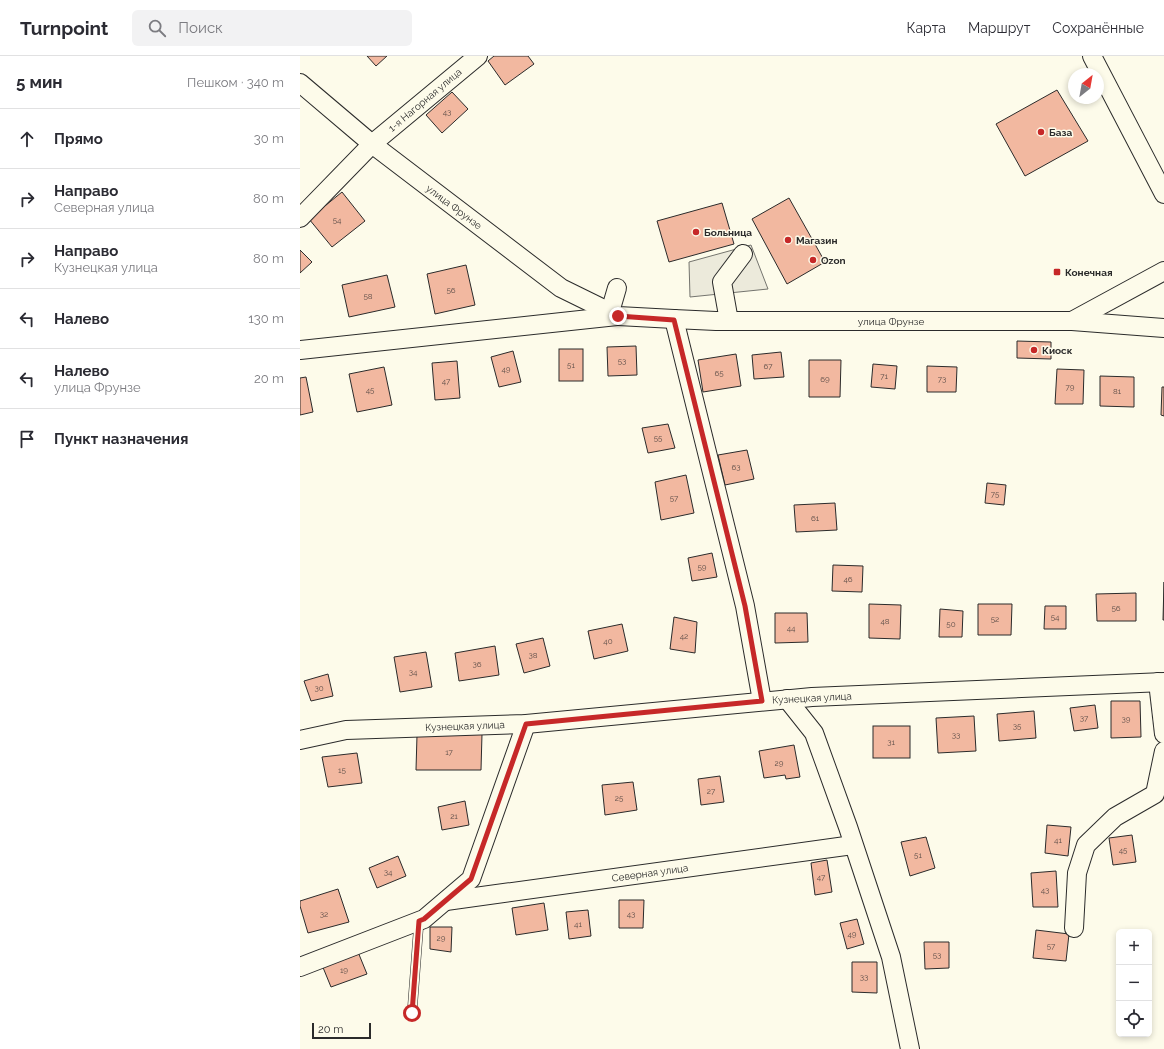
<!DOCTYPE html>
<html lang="ru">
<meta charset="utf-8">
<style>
:root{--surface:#fff;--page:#f2f2f3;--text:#2b2b33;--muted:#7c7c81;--line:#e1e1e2}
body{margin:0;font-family:Raleway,sans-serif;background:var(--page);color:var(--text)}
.controls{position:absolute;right:12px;bottom:12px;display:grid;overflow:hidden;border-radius:6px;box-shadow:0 2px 6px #0003}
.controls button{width:36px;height:36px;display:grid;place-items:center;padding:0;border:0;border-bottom:1px solid var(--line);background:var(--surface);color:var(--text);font:20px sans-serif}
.compass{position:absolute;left:768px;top:12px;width:36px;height:36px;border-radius:50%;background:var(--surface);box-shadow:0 2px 6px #0003;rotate:31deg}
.scale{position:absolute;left:12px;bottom:10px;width:59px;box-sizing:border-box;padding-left:4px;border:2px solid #2b2b2b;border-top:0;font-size:11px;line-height:14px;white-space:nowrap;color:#2b2b2b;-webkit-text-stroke:3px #fdfbea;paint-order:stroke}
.stop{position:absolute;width:12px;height:12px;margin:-9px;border:3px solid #c62828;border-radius:50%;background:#fff}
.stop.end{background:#c62828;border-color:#fff;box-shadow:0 1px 4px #0008}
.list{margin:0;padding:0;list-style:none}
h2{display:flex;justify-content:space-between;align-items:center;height:52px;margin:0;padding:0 16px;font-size:17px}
h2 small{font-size:13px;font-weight:400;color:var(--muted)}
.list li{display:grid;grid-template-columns:26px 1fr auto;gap:12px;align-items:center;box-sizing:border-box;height:60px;padding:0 16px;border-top:1px solid var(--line)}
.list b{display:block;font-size:15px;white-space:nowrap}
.list p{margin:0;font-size:13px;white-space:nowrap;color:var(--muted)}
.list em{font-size:13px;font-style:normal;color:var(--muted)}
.icon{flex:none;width:22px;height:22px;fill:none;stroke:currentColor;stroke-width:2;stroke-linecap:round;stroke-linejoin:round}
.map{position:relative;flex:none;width:864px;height:993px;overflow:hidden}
header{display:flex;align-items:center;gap:24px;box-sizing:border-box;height:56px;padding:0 20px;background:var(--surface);border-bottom:1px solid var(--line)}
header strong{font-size:19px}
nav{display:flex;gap:22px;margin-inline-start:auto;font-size:14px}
.search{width:280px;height:36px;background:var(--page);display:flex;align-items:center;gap:10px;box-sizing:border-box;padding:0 14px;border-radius:6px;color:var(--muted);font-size:15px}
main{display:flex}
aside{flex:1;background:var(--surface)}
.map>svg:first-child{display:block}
.parking{fill:#eceadb;stroke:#74746e}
.building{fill:#f2b8a0;stroke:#2b2b2b}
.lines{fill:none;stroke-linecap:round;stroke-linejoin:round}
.lane-casing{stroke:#2b2b2b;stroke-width:10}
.street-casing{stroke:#2b2b2b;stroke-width:20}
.lane{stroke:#fdfbea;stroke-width:9}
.street{stroke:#fdfbea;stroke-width:18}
.route{stroke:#c62828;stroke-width:5}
.poi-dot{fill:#c62828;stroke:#fdfbea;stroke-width:1.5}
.labels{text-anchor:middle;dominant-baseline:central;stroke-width:3;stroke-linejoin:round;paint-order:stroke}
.number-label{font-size:8px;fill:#5d4e48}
.street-label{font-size:10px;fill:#2b2b2b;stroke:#fdfbea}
.poi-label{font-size:10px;font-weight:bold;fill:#2b2b2b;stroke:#fdfbea;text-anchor:start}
</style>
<header>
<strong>Turnpoint</strong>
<div class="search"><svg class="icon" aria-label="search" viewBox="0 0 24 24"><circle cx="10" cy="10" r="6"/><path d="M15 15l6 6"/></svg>Поиск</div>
<nav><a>Карта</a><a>Маршрут</a><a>Сохранённые</a></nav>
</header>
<main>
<aside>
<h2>5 мин<small>Пешком · 340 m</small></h2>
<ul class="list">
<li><svg class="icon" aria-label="ahead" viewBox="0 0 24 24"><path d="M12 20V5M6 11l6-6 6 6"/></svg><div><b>Прямо</b></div><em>30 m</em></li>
<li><svg class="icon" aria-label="right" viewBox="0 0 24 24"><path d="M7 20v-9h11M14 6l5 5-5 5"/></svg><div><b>Направо</b><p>Северная улица</p></div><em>80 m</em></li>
<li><svg class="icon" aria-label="right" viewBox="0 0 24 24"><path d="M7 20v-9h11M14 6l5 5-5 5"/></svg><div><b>Направо</b><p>Кузнецкая улица</p></div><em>80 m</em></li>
<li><svg class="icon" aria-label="left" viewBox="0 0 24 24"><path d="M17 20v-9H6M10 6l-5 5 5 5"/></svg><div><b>Налево</b></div><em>130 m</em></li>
<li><svg class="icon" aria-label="left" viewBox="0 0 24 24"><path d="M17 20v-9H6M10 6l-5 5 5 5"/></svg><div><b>Налево</b><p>улица Фрунзе</p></div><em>20 m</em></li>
<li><svg class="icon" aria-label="arrive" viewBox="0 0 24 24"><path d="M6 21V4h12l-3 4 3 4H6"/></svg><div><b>Пункт назначения</b></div></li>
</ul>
</aside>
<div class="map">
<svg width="864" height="993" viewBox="0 0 864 993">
<rect width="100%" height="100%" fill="#fdfbea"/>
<polygon class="parking" points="451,189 468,233 390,241 389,206"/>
<g class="building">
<polygon points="67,0 87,0 76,10"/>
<polygon points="194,0 228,0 234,8 205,29 188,5"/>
<polygon points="757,34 788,85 725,120 696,68"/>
<polygon points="152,36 168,53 142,77 126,59"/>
<polygon points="42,136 65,165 32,191 9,163"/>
<polygon points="489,142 525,206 487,228 452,163"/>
<polygon points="422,147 434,188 369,206 357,165"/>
<polygon points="0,194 12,206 0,217"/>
<polygon points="166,209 175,249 135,258 127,218"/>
<polygon points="87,219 95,251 49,261 42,229"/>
<polygon points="717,285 751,286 751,303 717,302"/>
<polygon points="336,290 337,319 308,320 307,291"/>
<rect x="259" y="293" width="24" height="32"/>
<polygon points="213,295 221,326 199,331 191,301"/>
<polygon points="481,296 484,321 454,323 452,299"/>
<polygon points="436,298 441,330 403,336 398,304"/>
<polygon points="509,304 541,304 540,341 509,341"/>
<polygon points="157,305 160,342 135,344 132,307"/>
<polygon points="573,308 597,310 595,333 571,331"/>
<polygon points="627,310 657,311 656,336 627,336"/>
<polygon points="84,311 92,349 57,356 49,318"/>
<polygon points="757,313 784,314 783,348 755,348"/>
<polygon points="800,320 834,321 834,351 800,350"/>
<polygon points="6,321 13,356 0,359 0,322"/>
<polygon points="862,331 864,331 864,360 861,359"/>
<polygon points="368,368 375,392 348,397 342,372"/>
<polygon points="447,394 454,423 425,429 418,399"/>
<polygon points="386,419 394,457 361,464 355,426"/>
<polygon points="687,427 706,429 704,449 685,447"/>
<polygon points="535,447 537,474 496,476 494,449"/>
<polygon points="412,497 417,521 392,525 388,502"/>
<polygon points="533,509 563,510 562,536 532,535"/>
<polygon points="864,526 864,564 863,564"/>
<polygon points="836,537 836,565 797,565 796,538"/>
<polygon points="569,548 601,549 600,583 569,582"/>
<polygon points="678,548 712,548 711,579 678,579"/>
<polygon points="745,550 766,550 766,573 744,573"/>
<polygon points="640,553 663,555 662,581 639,581"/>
<polygon points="475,557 507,557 508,586 475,587"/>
<polygon points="374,561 397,566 395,597 370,593"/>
<polygon points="322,568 328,595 294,603 288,575"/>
<polygon points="243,582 250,610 224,617 216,588"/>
<polygon points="195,590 199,619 159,625 155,597"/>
<polygon points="126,596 132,631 100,636 94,601"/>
<polygon points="28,618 33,640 11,645 4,625"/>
<polygon points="811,645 840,645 841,681 811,682"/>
<polygon points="795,649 798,672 774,675 770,652"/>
<polygon points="734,655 736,682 699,685 697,658"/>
<polygon points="674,660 676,695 638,697 636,662"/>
<rect x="573" y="670" width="37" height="32"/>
<polygon points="182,678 181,714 116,714 117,679"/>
<polygon points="494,689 500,721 486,723 485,719 464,722 459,695"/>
<polygon points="57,697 62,727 28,731 22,701"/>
<polygon points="420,720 424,746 401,749 398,723"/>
<polygon points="333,726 337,754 305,759 302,729"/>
<polygon points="165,745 169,769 142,774 138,751"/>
<polygon points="747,769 771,771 768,800 745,797"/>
<polygon points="832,779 836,806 813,809 809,782"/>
<polygon points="626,781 635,812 610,820 601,786"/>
<polygon points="98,800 106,820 77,832 69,812"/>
<polygon points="527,804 532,836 515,839 511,807"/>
<polygon points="756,815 758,851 733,851 731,817"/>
<polygon points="38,833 49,866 8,877 0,850 0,845"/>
<polygon points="319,844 344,844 343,872 319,872"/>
<polygon points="244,847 248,874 216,879 212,852"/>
<polygon points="288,854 291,880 269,883 266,856"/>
<polygon points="557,863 564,888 547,893 540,867"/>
<polygon points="130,871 152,871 151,896 130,893"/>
<polygon points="736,874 769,878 766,905 733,902"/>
<polygon points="624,886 649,886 649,912 625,913"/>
<polygon points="58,896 67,918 31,931 22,909"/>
<polygon points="552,906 577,906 577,937 552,936"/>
</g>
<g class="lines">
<defs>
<polyline id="lane" points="112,957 119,865"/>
<g id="street">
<polyline points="792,0 864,138"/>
<polyline points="0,27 72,88 261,232 318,260 374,263 416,265 772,265 864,272"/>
<polyline points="0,162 72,88 178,0"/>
<polyline points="310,256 317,232"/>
<polyline points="374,263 445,550 462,645"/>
<polyline points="429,265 422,226 443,198"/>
<polyline points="772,265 864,215"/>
<polyline points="0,294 317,260"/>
<polyline points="858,626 864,678"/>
<polyline points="487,643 514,677 548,771 591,901 610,993"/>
<polyline points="0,684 46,674 226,668 512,641 864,626"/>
<polyline points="146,845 553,789"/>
<polyline points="774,872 777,817 786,789 815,761 855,738 864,695"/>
<polyline points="0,911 124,863 171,823 226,668"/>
</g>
</defs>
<use href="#lane" class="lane-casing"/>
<use href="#street" class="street-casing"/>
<use href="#lane" class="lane"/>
<use href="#street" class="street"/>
</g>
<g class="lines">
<polyline class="route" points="112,957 119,865 124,863 171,823 226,668 462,645 445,550 374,264 318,260"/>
</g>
<g class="poi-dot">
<circle cx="741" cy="76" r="4"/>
<circle cx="396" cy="176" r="4"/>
<circle cx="488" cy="184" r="4"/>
<circle cx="513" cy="204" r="4"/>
<rect x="753" y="212" width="8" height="8" rx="2"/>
<circle cx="734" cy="294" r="4"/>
</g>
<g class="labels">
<g class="number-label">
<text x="147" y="56">43</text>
<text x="37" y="164">54</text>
<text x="151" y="234">56</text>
<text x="68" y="240">58</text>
<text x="322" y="305">53</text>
<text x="271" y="309">51</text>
<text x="468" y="310">67</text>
<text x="206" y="313">49</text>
<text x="419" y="317">65</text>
<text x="584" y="320">71</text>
<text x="525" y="323">69</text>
<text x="642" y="323">73</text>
<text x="146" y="325">47</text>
<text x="770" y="331">79</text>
<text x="70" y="334">45</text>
<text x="817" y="335">81</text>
<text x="358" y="382">55</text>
<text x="436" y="411">63</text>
<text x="695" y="438">75</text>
<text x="374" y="442">57</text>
<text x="515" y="462">61</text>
<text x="402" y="511">59</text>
<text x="548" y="523">46</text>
<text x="816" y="552">56</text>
<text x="755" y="561">54</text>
<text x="695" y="563">52</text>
<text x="585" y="565">48</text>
<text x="651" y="568">50</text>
<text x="491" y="572">44</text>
<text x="384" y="580">42</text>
<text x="308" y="585">40</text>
<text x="233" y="599">38</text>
<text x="177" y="608">36</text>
<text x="113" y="616">34</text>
<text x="19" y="632">30</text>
<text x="784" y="662">37</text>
<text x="826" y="663">39</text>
<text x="717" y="670">35</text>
<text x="656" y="679">33</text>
<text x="591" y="686">31</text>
<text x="149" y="696">17</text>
<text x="479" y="707">29</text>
<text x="42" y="714">15</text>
<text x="411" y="735">27</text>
<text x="319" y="742">25</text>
<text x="154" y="760">21</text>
<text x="758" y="784">41</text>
<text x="823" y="794">45</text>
<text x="618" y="799">51</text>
<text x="88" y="816">34</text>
<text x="521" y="821">47</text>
<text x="745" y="834">43</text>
<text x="24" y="858">32</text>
<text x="331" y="858">43</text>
<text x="278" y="868">41</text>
<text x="552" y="878">49</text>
<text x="141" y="882">29</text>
<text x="751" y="890">57</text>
<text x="637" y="899">53</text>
<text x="44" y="914">19</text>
<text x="564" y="921">33</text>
</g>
<g class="street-label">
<text transform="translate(125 44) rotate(-40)">1-я Нагорная улица</text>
<text transform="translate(154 151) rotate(37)">улица Фрунзе</text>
<text x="591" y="265">улица Фрунзе</text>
<text transform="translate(512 642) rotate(-3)">Кузнецкая улица</text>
<text transform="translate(165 670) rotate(-2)">Кузнецкая улица</text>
<text transform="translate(350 817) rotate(-8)">Северная улица</text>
</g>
<g class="poi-label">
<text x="749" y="76">База</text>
<text x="404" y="176">Больница</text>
<text x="496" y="184">Магазин</text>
<text x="521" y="204">Ozon</text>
<text x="765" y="216">Конечная</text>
<text x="742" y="294">Киоск</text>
</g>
</g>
</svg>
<div class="controls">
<button>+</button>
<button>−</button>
<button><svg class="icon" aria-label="locate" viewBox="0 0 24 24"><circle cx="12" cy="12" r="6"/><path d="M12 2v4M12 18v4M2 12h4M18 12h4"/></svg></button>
</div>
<svg class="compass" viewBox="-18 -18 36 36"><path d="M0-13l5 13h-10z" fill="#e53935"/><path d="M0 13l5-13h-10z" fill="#7c7c81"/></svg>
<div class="scale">20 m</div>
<div class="stop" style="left:112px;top:957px"></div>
<div class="stop end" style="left:318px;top:260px"></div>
</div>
</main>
